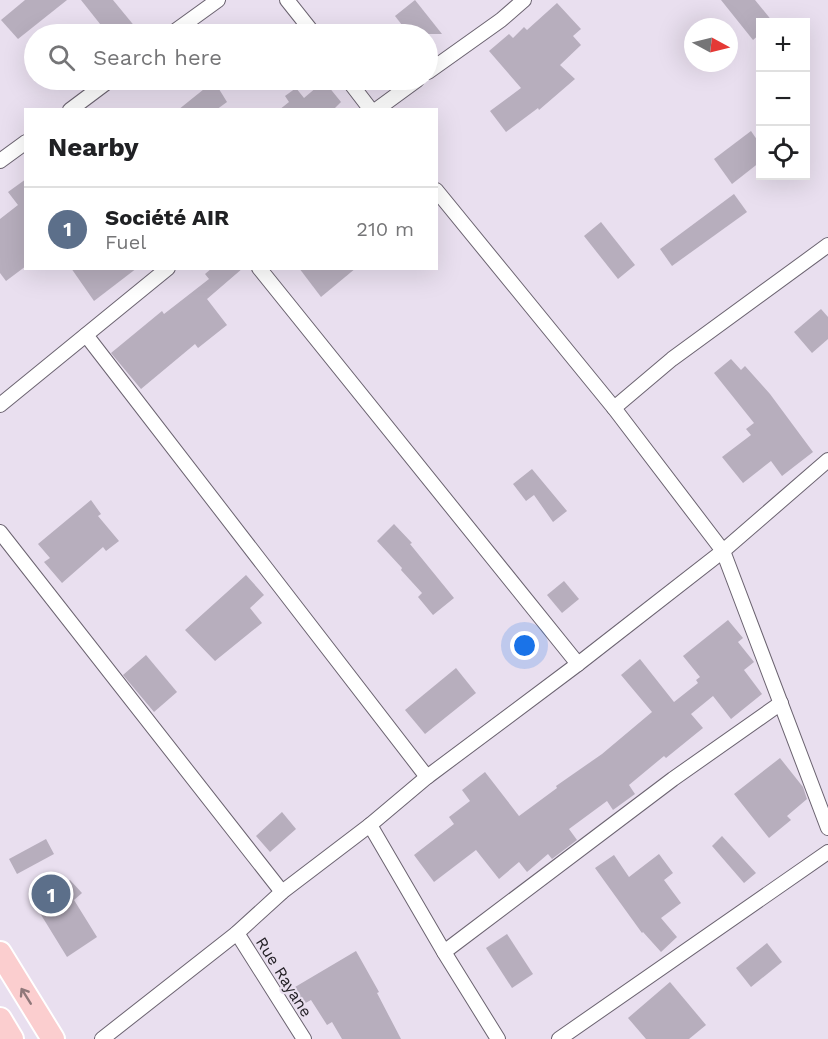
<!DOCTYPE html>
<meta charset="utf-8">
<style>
:root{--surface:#fff;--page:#f2f2f2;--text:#202124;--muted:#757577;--line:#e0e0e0;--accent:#db2777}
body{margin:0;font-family:"Work Sans",sans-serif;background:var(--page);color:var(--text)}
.controls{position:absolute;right:18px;top:18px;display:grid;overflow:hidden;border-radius:0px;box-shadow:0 6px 24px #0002}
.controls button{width:54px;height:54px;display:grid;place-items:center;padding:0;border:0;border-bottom:2px solid var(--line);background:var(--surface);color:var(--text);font:30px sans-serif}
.compass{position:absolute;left:684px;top:18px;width:54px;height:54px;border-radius:50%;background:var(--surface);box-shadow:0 6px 24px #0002;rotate:97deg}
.you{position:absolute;left:525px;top:646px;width:21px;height:21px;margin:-15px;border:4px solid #fff;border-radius:50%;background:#1a73e8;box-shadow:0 0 0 9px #1a73e833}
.badge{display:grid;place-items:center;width:39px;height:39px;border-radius:50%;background:var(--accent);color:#fff;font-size:20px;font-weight:700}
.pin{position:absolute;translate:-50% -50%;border:3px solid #fff;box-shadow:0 2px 6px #0006}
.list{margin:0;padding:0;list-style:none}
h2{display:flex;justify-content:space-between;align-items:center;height:78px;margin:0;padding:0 24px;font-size:26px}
h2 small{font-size:20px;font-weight:400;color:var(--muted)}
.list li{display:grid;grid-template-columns:39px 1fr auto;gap:18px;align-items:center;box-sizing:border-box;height:84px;padding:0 24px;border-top:2px solid var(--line)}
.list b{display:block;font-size:22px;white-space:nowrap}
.list p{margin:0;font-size:20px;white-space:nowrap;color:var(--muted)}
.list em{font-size:20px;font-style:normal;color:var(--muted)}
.icon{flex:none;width:33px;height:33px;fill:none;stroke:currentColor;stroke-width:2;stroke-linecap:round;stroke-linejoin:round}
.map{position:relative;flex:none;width:828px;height:1039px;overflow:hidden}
.search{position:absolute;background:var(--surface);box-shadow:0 6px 24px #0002;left:24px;top:24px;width:414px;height:66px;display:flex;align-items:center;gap:15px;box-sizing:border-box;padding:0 21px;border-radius:33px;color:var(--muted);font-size:22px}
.panel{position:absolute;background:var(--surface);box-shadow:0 6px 24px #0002;left:24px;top:108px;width:414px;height:162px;border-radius:0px}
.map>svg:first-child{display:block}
.building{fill:#b7aebd}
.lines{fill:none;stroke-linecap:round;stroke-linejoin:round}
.minor-casing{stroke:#6b6370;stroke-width:16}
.primary-casing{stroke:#fff;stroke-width:26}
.minor{stroke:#fff;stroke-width:14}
.primary{stroke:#fbcecf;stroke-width:22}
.oneway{stroke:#90787a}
.labels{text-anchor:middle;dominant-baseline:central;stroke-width:4.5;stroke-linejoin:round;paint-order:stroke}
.street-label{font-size:16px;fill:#242126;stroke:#e9dfef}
</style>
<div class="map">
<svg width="828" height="1039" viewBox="0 0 828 1039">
<rect width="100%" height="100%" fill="#e9dfef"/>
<g class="building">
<polygon points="25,0 67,0 18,39 1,20"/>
<polygon points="81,0 113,0 141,34 108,34"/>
<polygon points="415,0 442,34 409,34 395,16"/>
<polygon points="721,0 755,0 773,22 760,22 760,34 753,40"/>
<polygon points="557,3 581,29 573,36 581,45 560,65 575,79 539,110 538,108 506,132 490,111 521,88 489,51 509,34 513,38 524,27 527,30"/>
<polygon points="214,81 227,102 216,110 178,110"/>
<polygon points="324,81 341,102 333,110 279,110 289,102 285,96 296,88 304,98"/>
<polygon points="751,131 760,144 760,162 732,184 714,159"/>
<polygon points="26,179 26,266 6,281 0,273 0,219 18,205 8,192"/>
<polygon points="734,194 747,212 672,266 660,249"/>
<polygon points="601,222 635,265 618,279 584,236"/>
<polygon points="71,268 137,268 94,301"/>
<polygon points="212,268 243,268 207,299 227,325 198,348 195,344 141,389 111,353 162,311 164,314 209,279 205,274"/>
<polygon points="299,268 356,268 321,297"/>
<polygon points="821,309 828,317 828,339 812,353 794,332"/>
<polygon points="731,359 741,370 745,366 770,394 813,452 782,476 771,461 743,483 722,457 751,435 746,429 754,423 714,373"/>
<polygon points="532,469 567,511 553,522 534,495 526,501 513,484"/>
<polygon points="91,500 101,514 98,516 119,541 106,551 103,547 62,583 44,562 50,558 38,544"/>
<polygon points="394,524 412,543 410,544 454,598 433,615 418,597 422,593 401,570 402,568 377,541"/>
<polygon points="246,575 264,595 250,608 262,623 215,661 185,630"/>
<polygon points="564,581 579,599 562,613 547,595"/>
<polygon points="728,620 743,638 738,642 754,662 744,670 762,694 731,719 713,696 691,714 703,728 666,758 664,756 629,785 635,794 613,810 607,801 569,829 577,840 552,859 548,854 527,872 519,862 499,879 476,850 434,882 414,855 454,824 449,817 470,801 462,790 485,772 519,816 557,788 556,786 602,754 652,712 621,675 640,659 674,702 698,683 696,680 700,677 683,656"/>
<polygon points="146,655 177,692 154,712 123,675"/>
<polygon points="456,668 476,693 425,734 405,710"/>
<polygon points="780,758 803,787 807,799 787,816 791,820 769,838 734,794"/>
<polygon points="282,812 296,829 270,852 256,836"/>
<polygon points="722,836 756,873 744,883 712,846"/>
<polygon points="46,839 54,854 17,874 9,859"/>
<polygon points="659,854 673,873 664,880 681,903 661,918 677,937 661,952 643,932 642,933 595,868 614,855 629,877"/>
<polygon points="70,880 82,893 74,900 97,937 67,957 35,905 57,886 59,889"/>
<polygon points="507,934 533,974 512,988 486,948"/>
<polygon points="767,943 782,962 751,987 736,968"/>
<polygon points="356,951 379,992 377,993 401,1039 342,1039 332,1022 327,1025 311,1000 300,1006 290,990"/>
<polygon points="670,982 706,1025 689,1039 646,1039 628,1018"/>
</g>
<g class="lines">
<defs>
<g id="minor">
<polyline points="287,0 314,34"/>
<polyline points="171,34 218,0"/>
<polyline points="428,72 501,20 524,0"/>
<polyline points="348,80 371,110"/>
<polyline points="70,110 110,80"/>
<polyline points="376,110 417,80"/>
<polyline points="0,161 26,142"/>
<polyline points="436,190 614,408 723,551 828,828"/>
<polyline points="259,268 578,664"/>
<polyline points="86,335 427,777"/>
<polyline points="0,405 168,268"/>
<polyline points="614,408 672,359 828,245"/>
<polyline points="0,532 282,892"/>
<polyline points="370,825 444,952 498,1039"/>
<polyline points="237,933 304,1039"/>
<polyline points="444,952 673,779 781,703"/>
<polyline points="102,1039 237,933 282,892 370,825 427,777 578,664 723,551 828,460"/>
<polyline points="559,1039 828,852"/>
</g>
<g id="primary">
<polyline points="0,953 53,1039"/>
<polyline points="0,1019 12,1039"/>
</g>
</defs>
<use href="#minor" class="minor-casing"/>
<use href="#primary" class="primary-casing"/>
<use href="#minor" class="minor"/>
<use href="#primary" class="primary"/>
</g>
<defs><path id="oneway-shaft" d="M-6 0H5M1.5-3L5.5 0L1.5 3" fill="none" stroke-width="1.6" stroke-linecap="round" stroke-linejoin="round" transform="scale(1.5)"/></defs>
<use class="oneway" href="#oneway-shaft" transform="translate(26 996) rotate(-122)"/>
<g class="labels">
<g class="street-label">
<text transform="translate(284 977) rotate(58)">Rue Rayane</text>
</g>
</g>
</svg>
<div class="controls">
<button>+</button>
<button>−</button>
<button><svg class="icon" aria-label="locate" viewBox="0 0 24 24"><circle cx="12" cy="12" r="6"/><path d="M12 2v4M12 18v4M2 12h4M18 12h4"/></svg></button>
</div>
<svg class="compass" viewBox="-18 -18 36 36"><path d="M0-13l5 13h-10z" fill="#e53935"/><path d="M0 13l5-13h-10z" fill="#757577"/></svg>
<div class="you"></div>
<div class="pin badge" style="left:51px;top:894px;background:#5c6f8a">1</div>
<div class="search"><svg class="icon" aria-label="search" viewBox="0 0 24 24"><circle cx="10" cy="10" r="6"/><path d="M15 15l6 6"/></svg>Search here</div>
<section class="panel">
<h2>Nearby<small></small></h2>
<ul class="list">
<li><span class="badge" style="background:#5c6f8a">1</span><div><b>Société AIR</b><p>Fuel</p></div><em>210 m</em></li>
</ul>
</section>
</div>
